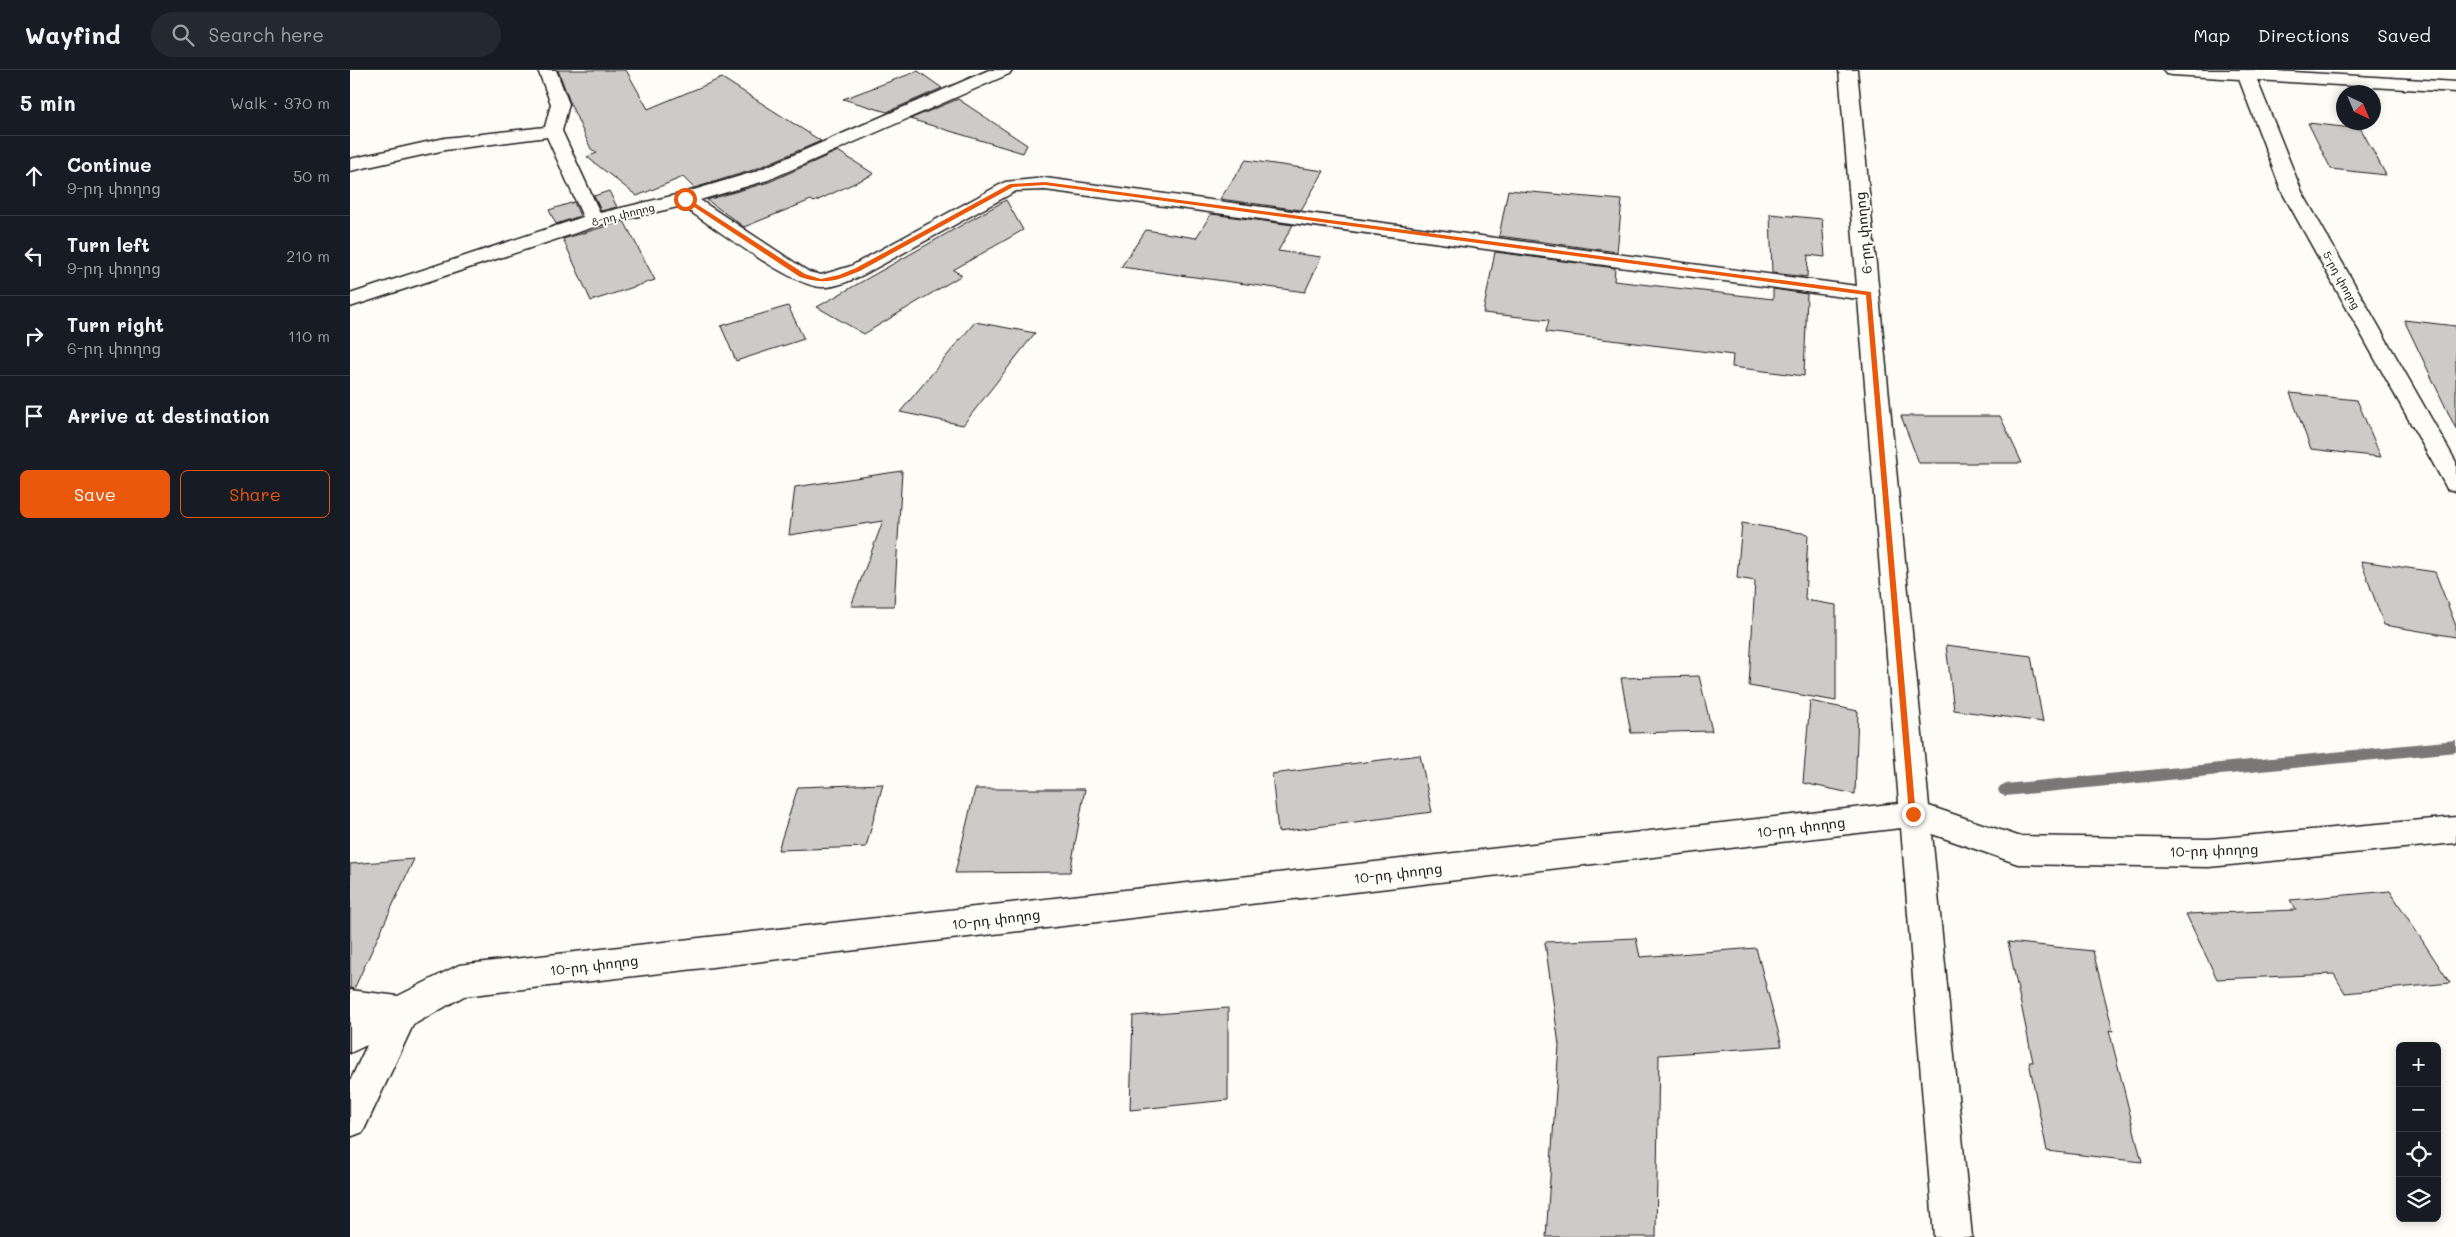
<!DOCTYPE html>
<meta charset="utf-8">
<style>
:root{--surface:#171b24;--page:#242831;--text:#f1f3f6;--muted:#9ea1a6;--line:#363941;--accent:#ea580c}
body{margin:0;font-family:Mali,"Noto Sans Armenian",sans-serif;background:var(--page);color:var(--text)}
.controls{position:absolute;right:15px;bottom:15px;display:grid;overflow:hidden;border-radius:8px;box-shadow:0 2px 8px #0003}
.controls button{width:45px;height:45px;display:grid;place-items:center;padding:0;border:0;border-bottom:1px solid var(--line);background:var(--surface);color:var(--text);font:25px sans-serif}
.compass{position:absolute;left:1986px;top:15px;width:45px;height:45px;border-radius:50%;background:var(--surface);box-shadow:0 2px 8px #0003;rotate:136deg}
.stop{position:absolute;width:15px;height:15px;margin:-11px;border:4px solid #ea580c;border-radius:50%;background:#fff}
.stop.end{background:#ea580c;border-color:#fff;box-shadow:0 1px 5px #0008}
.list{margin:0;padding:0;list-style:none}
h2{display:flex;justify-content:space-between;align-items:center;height:65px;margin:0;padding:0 20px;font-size:21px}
h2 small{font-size:16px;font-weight:400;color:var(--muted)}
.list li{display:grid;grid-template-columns:32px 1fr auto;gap:15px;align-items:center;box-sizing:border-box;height:80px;padding:0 20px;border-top:1px solid var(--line)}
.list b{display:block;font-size:19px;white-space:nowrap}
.list p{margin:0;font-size:16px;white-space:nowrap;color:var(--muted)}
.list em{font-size:16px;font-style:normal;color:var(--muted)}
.actions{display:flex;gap:10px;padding:15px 20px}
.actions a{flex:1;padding:11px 0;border:1px solid var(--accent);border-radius:8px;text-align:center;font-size:18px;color:var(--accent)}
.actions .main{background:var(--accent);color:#fff}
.icon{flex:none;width:28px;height:28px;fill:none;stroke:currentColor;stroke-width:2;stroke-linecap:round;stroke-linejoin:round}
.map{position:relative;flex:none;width:2106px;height:1167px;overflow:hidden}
header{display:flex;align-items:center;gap:30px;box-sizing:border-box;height:70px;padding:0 25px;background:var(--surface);border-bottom:1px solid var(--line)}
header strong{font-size:24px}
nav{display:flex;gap:28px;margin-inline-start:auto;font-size:18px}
.search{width:350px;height:45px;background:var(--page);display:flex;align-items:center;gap:12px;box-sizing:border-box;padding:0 18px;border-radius:28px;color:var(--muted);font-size:19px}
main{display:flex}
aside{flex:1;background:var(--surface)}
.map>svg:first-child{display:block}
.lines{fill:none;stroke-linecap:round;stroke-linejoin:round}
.stream{fill:#797876;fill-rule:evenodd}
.building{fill:#cccbc8;stroke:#1c1c1c}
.minor-casing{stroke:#1c1c1c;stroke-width:3}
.minor{fill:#fdfcf7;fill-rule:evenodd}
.route{fill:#ea580c}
.labels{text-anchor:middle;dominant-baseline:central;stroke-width:4;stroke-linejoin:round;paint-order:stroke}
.far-street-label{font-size:11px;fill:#1c1c1c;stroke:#fdfcf7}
.street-label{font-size:14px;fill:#1c1c1c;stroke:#fdfcf7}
</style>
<header>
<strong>Wayfind</strong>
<div class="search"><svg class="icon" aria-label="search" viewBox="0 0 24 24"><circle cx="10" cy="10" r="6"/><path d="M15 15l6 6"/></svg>Search here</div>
<nav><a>Map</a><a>Directions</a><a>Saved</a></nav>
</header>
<main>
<aside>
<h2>5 min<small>Walk · 370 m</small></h2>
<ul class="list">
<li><svg class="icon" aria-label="ahead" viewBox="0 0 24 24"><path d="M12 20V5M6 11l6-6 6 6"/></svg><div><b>Continue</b><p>9-րդ փողոց</p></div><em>50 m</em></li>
<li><svg class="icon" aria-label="left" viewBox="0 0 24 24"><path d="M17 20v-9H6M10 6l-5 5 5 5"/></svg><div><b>Turn left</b><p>9-րդ փողոց</p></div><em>210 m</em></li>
<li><svg class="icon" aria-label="right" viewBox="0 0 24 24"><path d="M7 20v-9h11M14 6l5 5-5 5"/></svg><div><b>Turn right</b><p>6-րդ փողոց</p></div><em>110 m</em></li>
<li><svg class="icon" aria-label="arrive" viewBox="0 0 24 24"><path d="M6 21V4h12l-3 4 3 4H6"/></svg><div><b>Arrive at destination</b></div></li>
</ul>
<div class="actions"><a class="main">Save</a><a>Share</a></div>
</aside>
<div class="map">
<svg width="2106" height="1167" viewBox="0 0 2106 1167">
<rect width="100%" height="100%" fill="#fdfcf7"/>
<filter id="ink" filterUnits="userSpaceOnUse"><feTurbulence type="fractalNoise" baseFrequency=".02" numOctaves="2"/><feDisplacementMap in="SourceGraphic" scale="10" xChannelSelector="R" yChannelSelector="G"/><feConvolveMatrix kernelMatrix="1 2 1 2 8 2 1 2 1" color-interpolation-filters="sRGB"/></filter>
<g filter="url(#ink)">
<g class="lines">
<polygon class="stream" points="2106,670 2106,682 1655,726 1650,724 1648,720 1650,716 1655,714"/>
</g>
<g class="building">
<polygon points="208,0 276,0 298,39 372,8 471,71 403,100 344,118 333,107 287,126 237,87 247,83 241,79 221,35"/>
<polygon points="568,1 592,18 537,42 493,29"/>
<polygon points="608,29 677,75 673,83 560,49"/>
<polygon points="1958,53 2011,59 2036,105 1981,99"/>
<polygon points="488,81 524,104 464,132 461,130 394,157 357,130 419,112"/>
<polygon points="896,90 974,101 951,140 870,129"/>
<polygon points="1158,120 1272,130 1267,182 1149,166"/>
<polygon points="259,121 267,137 251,141 244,126"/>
<polygon points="656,130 673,160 603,200 612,205 514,264 467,237"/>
<polygon points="224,132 230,146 206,154 199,140"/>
<polygon points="861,144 943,155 928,181 971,187 955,222 771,197 796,160 846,168"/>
<polygon points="1420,144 1472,149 1475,187 1458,185 1457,207 1422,203"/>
<polygon points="274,151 305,210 241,231 213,169"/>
<polygon points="1145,182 1265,198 1264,211 1423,229 1423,219 1457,224 1454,306 1382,297 1383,285 1196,262 1199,250 1133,243"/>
<polygon points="438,236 454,269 386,291 371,256"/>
<polygon points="2054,250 2106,256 2106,359"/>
<polygon points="625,252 685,263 613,355 550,342"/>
<polygon points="1940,323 2007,330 2031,387 1961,379"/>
<polygon points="1551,346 1650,346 1672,393 1569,393"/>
<polygon points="552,401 544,536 501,536 533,451 439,465 445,417"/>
<polygon points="1392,453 1458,464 1455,530 1486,535 1486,631 1399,616 1405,511 1387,508"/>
<polygon points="2011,491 2085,502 2106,556 2106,567 2034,555"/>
<polygon points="1596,575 1681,586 1693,652 1604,640"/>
<polygon points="1349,606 1362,661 1281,663 1271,608"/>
<polygon points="1460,631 1508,641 1505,724 1453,713"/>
<polygon points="1070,685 1082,742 928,762 922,704"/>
<polygon points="533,714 516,777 428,780 448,717"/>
<polygon points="625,719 735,719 720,802 605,803"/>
<polygon points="64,789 4,919 0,918 0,794"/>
<polygon points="2040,821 2100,913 1995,923 1984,904 1867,909 1836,844 1946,840 1940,830"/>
<polygon points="1286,868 1290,887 1406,878 1432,976 1309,985 1306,1167 1196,1167 1209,975 1195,872"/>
<polygon points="1658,872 1743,881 1763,961 1759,960 1792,1092 1697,1081 1679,992 1683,992"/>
<polygon points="878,938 878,1030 780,1040 783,946"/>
</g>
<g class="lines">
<defs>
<g id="minor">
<path d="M188 0H206L219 34 212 61 250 143 330 124 404 102 639 0H662L659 4 418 110 350 130 459 202 471 205 501 196 655 112 695 108 1507 216 1489 0H1507L1579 736 1668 766 1859 769 2106 747V773L1859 797 1668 794 1582 764 1622 1167H1584L1551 758 114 926 63 955 13 1062 0 1067V1011L17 975 0 983V920L48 926 109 895 1549 733 1508 229 695 120 666 121 515 204C502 210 485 218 471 217 441 216 360 154 332 136L250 155 0 237V224L233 147 197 67 95 80 0 101V89L95 68 195 57 201 34Z"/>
<polygon points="1813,0 1908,0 2106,12 2106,22 1907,10 1952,122 2106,392 2106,421 2097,419 2094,413 1932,122 1889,9 1822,5 1816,4"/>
</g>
</defs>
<use href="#minor" class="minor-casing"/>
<use href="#minor" class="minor"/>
</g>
</g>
<path class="route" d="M695 112 1521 222 1566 747H1560L1559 744 1516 225 695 115 663 117 510 201C485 211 477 215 450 207L332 129 337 128 455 204 471 209 489 205 506 198 660 114Z"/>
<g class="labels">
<g class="far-street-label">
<text transform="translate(273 144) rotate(-14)">8-րդ փողոց</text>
<text transform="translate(1992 210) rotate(61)">5-րդ փողոց</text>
</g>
<g class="street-label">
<text transform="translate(1513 163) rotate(-95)">6-րդ փողոց</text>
<text transform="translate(1451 757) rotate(-7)">10-րդ փողոց</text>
<text transform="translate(1864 780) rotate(-2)">10-րդ փողոց</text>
<text transform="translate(1048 803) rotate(-7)">10-րդ փողոց</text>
<text transform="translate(646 849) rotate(-7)">10-րդ փողոց</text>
<text transform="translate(244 895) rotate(-7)">10-րդ փողոց</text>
</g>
</g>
</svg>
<div class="controls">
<button>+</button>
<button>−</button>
<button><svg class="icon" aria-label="locate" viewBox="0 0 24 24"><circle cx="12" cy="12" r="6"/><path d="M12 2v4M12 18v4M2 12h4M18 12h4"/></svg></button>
<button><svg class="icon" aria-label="layers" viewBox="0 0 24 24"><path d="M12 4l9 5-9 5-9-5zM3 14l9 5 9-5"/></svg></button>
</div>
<svg class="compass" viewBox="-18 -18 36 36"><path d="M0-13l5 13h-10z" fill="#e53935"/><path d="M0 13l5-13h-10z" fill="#9ea1a6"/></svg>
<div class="stop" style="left:335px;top:129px"></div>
<div class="stop end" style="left:1563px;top:744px"></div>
</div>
</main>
